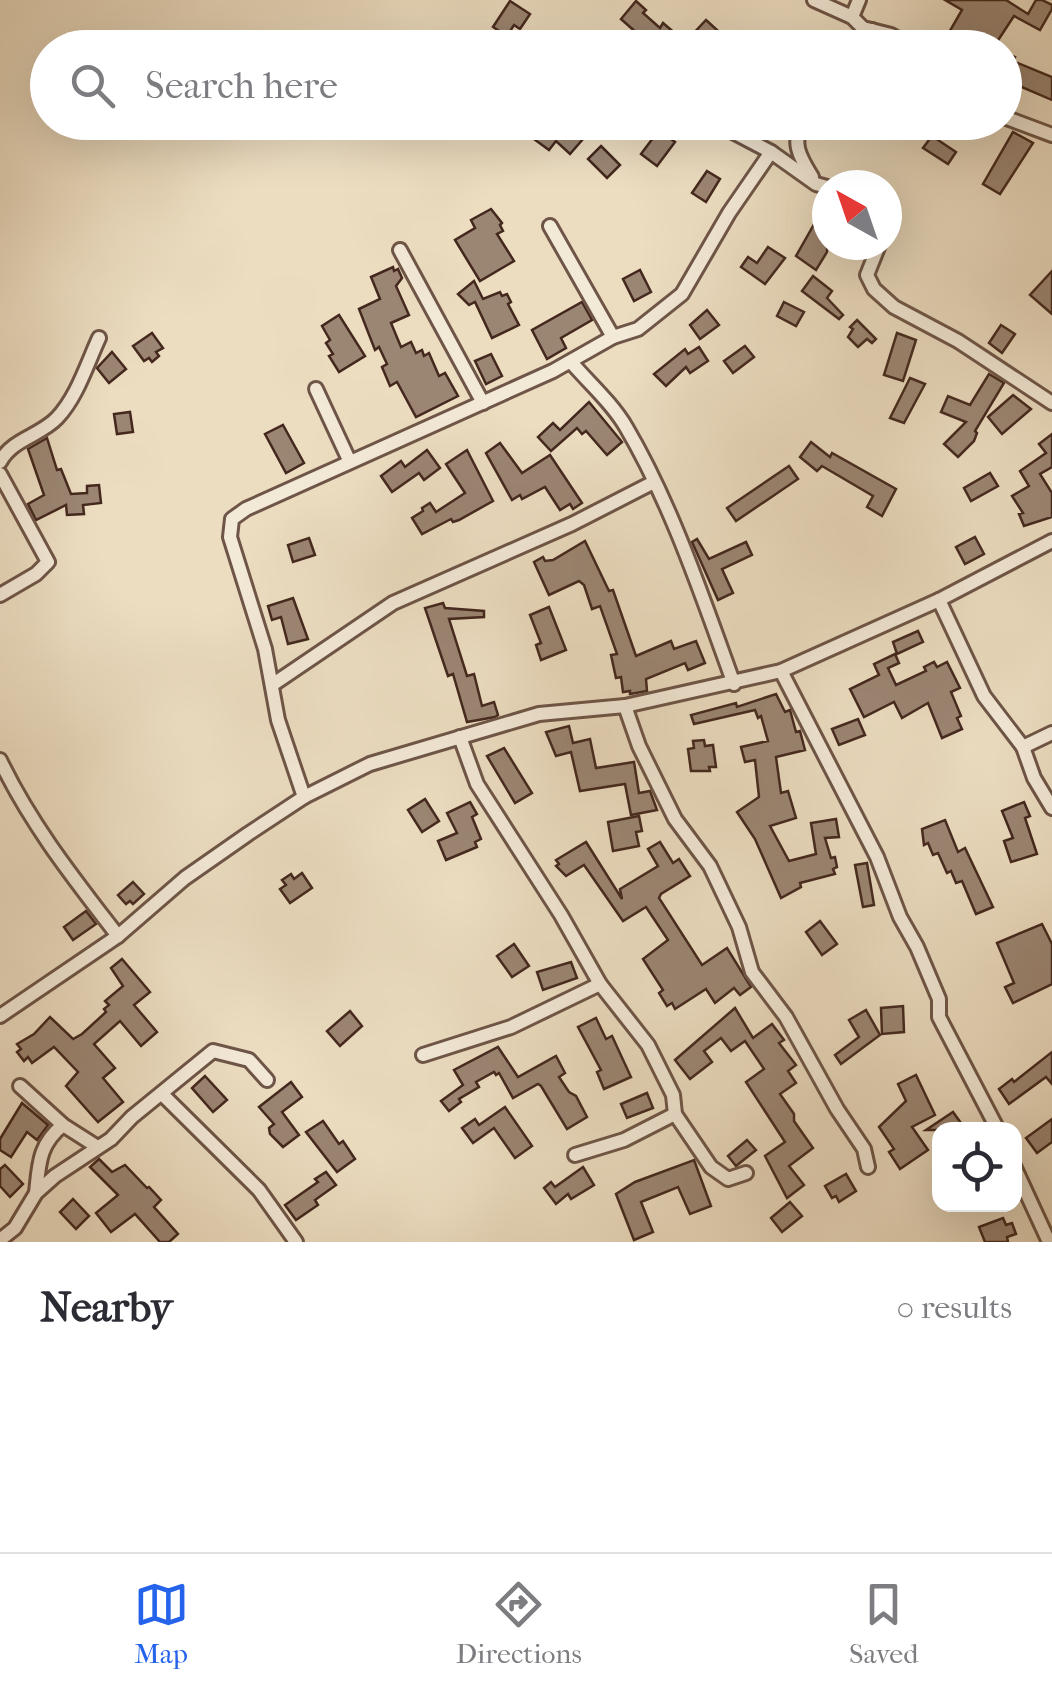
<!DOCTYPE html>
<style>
:root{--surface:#fff;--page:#f7f7f7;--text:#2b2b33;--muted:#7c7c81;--line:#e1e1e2;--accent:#2563eb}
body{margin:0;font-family:"IM FELL French Canon",serif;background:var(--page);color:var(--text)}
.controls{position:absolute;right:30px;bottom:30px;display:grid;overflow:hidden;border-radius:20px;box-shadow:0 10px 40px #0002}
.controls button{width:90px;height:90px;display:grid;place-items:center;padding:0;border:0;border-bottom:2px solid var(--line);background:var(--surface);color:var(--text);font:50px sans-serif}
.compass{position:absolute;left:812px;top:170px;width:90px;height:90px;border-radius:50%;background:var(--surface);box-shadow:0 10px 40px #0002;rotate:320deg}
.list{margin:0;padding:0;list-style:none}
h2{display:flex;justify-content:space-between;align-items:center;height:130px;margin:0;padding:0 40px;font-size:42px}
h2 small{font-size:32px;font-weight:400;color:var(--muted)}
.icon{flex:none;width:55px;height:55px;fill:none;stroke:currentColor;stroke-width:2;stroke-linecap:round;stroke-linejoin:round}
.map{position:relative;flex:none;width:1052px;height:1242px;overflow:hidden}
.search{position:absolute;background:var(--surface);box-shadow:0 10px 40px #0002;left:30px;right:30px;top:30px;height:110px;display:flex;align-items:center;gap:25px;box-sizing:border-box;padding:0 35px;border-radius:55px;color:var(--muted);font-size:38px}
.sheet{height:310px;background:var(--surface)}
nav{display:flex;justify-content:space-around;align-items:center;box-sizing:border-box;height:140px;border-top:2px solid var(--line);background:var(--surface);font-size:28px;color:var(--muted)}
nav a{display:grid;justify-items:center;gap:5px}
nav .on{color:var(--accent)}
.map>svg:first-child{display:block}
.building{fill:#9b8673;stroke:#44281e;stroke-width:2.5}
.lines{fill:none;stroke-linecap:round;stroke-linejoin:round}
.street-casing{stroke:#6e5547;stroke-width:18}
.street{stroke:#f3e9d7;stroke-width:12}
</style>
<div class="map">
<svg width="1052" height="1242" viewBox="0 0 1052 1242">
<rect width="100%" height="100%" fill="#ecddc1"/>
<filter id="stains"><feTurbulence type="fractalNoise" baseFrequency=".002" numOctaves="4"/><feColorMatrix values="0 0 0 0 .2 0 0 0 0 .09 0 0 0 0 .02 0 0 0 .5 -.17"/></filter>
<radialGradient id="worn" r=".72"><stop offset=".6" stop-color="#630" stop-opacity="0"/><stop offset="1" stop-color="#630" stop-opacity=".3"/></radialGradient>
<g class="building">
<polygon points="945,0 1006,0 1028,14 1036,0 1042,0 1052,5 1052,9 1040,30 1014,16 993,48 940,48 962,10"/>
<polygon points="510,1 530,14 520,29 514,25 507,36 493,27"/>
<polygon points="636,1 646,10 643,13 660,28 663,23 677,35 667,48 642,48 647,42 621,19"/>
<polygon points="706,20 727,39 719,48 707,48 692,35"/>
<polygon points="1004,52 1015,57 1013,61 1052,77 1052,100 1017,85 1020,79 1008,74 1004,81"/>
<polygon points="535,122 578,122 589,132 570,154 556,141 549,150 527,134"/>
<polygon points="659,130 675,142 657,166 641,154"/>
<polygon points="1013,132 1033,143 1000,194 983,184"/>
<polygon points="932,136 956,152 948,164 923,148"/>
<polygon points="601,146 620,165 607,178 588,159"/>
<polygon points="707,171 720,179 706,202 692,193"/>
<polygon points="491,209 502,223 500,225 503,231 497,234 514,261 480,281 455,240 475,228 471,220"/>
<polygon points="821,212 827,216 827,252 816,270 796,256"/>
<polygon points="768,247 785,258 765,284 741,267 748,257 757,263"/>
<polygon points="393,267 394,271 398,269 402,278 396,286 409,315 391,323 401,347 411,342 416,353 422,350 424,356 429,353 439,376 445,373 458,396 416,417 397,382 390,386 382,367 387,364 379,347 375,350 359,309 380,299 371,277"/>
<polygon points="640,270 651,292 634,301 623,279"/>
<polygon points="1052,271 1052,314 1030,295"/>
<polygon points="813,276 832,291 827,298 843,315 839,319 802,291"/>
<polygon points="474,281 483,299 500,292 502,296 507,294 511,302 508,304 519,325 492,338 475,302 469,305 458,294"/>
<polygon points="582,302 592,320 561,338 566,348 547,359 532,330"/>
<polygon points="784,302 804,312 796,326 777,316"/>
<polygon points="707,310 719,325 700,339 690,325"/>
<polygon points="339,315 365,356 339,372 329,356 333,354 326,343 330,340 322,326"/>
<polygon points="857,320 876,339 872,343 867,339 858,347 848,337 853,329 850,327"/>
<polygon points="1001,325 1015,334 1002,353 989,343"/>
<polygon points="152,333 163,348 156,352 159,356 152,362 149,358 144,361 133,346"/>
<polygon points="897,333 916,340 903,381 884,375"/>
<polygon points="745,346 754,357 733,373 724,361"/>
<polygon points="699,347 708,361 690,373 686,367 666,386 654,374 685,349 688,354"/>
<polygon points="112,352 126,369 109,383 97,368"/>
<polygon points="491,354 502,376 486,384 475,361"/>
<polygon points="989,374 1004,383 975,431 977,433 974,441 958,457 944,444 966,422 941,412 948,396 970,405"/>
<polygon points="910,378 925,384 904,423 890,418"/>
<polygon points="1013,395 1031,409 1002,434 988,417"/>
<polygon points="589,402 622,442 607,455 586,431 582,434 577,428 551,451 538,437 553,423 560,430"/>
<polygon points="130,412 133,432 117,434 114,414"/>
<polygon points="283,425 304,463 286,473 265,434"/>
<polygon points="1052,434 1052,467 1040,474 1052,493 1052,517 1024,526 1019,514 1023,513 1012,496 1029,486 1020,471 1046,453 1039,444"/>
<polygon points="47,438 57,470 61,469 71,494 87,493 87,486 99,485 101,503 83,505 84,514 67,515 66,505 36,520 28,504 44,495 28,449"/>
<polygon points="811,442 830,457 832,453 896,489 882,516 867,507 873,496 822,466 817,471 800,457"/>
<polygon points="500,443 522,473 550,455 582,503 573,509 570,504 560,510 545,487 522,499 520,495 512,500 486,453"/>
<polygon points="427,450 440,468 424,480 419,473 392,492 381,476 401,461 405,467"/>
<polygon points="467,450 493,501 459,520 453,522 451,519 422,534 412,518 423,511 422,508 430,503 436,512 465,493 446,464"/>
<polygon points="789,466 798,479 736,521 727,508"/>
<polygon points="990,473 998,486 971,501 964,488"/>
<polygon points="975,537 984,554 965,564 956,547"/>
<polygon points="309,538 315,555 293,562 288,545"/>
<polygon points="697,539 709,559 746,542 752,555 722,569 733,593 718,600 692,542"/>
<polygon points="585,541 609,591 613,590 636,656 671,641 674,649 696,641 705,663 688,670 685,663 646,679 647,691 630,694 630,691 623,692 621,677 616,678 611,655 617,654 600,606 592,609 584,585 579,581 549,595 534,562 543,557 545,561 553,560"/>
<polygon points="293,598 308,639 288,644 281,617 272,620 268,606"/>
<polygon points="443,603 445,608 484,611 484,617 449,619 467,676 474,674 482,706 494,702 498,715 495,717 467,722 453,674 448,676 425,608"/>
<polygon points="549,607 566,650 541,660 536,645 541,643 530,615"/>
<polygon points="918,631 923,642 897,654 893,642"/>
<polygon points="895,654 899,663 888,668 896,685 926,671 924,667 934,662 937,667 947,662 960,688 951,692 961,716 957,718 962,729 942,738 928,703 902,718 894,702 864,717 850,689 879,675 874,664"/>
<polygon points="776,694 785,712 790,710 796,732 800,731 805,750 776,757 781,793 788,791 796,818 770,826 789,861 816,854 811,823 836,819 839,837 825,838 831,858 835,857 837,867 833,869 835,874 800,883 801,887 781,898 755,839 737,812 759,797 755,760 745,762 741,747 768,741 761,716 758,718 755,710 694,724 691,715 736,703 737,707"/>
<polygon points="858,719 865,735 839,745 832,729"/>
<polygon points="569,726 573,743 590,739 596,768 634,762 639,793 650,791 657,810 631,815 625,784 580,791 571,752 556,756 546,732"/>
<polygon points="704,740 705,746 713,745 716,767 709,767 710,771 691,771 688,749 694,748 693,741"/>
<polygon points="504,748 532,793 515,803 487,756"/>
<polygon points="425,799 439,821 422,832 408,810"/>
<polygon points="470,802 477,814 472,817 481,839 475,842 477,847 446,860 438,841 457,833 447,813"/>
<polygon points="1024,802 1030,816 1025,818 1037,854 1011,862 1004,841 1013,838 1002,811"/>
<polygon points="639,816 642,831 636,832 639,846 613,851 608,822"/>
<polygon points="945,820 958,852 965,848 993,907 976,914 962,881 956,883 951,871 947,873 938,853 933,855 928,843 924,845 922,829"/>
<polygon points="586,842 622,899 620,889 658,866 648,849 660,842 673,863 679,859 690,876 661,894 659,898 702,965 727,948 751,987 740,995 734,988 715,1003 706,989 675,1009 672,1003 667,1006 659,993 663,990 643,959 668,940 646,907 623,921 584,865 566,876 556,866 559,864 556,860"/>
<polygon points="867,863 874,905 863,907 855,865"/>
<polygon points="302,873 312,888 290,903 280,889 286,885 282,880 291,874 294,879"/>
<polygon points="133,882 144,894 133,904 130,901 126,904 118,895"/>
<polygon points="86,911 96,924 73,940 64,927"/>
<polygon points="820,921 837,944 822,955 806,932"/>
<polygon points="1042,924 1052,944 1052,984 1013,1003 1005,987 1014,983 997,943"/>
<polygon points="514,944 529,966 512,977 497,956"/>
<polygon points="122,959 150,992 134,1005 157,1032 141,1046 120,1021 94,1044 115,1068 103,1078 123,1102 98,1122 66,1086 78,1072 54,1047 32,1063 28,1057 24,1061 17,1052 21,1049 17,1044 34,1034 50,1017 73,1039 82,1034 106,1012 104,1009 109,1005 105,1001 123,986 111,968"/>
<polygon points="571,962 577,978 543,990 537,972"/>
<polygon points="903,1006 904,1032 882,1034 881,1008"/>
<polygon points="735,1008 753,1038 772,1024 784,1040 779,1043 796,1065 788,1071 796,1083 780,1094 794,1114 794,1121 813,1148 789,1166 804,1185 787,1198 765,1156 785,1142 746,1082 764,1069 745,1041 731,1051 721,1038 704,1051 712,1062 690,1079 675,1060"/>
<polygon points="866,1010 880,1035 841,1064 835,1055 859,1037 849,1020"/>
<polygon points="350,1011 362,1026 340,1046 327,1031"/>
<polygon points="596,1018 606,1039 612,1036 631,1077 604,1089 597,1072 601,1070 578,1027"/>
<polygon points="498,1047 518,1077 556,1056 565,1073 559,1077 569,1092 576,1096 587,1117 567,1129 541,1086 538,1084 513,1098 499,1073 496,1075 494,1072 476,1082 479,1087 459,1099 461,1102 449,1111 441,1101 463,1085 454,1070"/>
<polygon points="1052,1052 1052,1084 1046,1077 1009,1104 999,1089 1012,1079 1014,1082"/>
<polygon points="916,1075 935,1115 912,1127 928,1150 900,1169 889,1152 894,1149 879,1127 906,1101 898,1084"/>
<polygon points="205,1076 227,1100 213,1112 192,1088"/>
<polygon points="291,1082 302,1097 282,1112 299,1135 283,1147 270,1134 269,1128 274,1124 259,1107"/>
<polygon points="647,1093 653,1108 627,1118 621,1104"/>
<polygon points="22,1103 48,1125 37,1140 27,1132 11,1157 0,1150 0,1139"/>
<polygon points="505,1107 532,1146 515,1158 494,1128 473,1143 462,1128 475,1119 479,1125"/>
<polygon points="953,1112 966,1130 926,1130"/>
<polygon points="1052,1119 1052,1142 1037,1153 1026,1138"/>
<polygon points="323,1121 339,1144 343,1141 355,1159 337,1172 306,1132"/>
<polygon points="747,1140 756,1150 736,1166 728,1156"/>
<polygon points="99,1159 112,1172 125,1165 147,1188 149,1187 161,1200 154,1207 178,1234 169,1242 160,1242 135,1214 111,1232 96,1213 118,1195 90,1167"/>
<polygon points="694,1160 711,1206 690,1214 678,1187 641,1202 653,1232 634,1240 616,1194 635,1182"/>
<polygon points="5,1165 23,1184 10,1197 0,1186 0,1169"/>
<polygon points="583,1167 594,1185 571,1199 568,1194 556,1204 544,1188 551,1182 555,1187"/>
<polygon points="326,1172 336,1185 315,1200 318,1205 296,1220 285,1205 318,1182 315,1179"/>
<polygon points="846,1174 856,1191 839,1202 836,1196 832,1198 825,1186"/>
<polygon points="73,1199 89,1216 76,1229 60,1212"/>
<polygon points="790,1202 802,1216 782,1232 771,1218"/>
<polygon points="1003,1218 1006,1225 1012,1223 1016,1234 1007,1237 1008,1242 985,1242 979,1227"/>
</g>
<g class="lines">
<defs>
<g id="street">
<polyline points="814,0 852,17 863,28 891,35 913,48"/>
<polyline points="852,17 859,0"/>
<polyline points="614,47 615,48"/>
<polyline points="861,48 872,30"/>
<polyline points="1004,117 1052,135"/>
<polyline points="714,122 771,152 816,184 827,187"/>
<path d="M805 122C789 141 801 159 812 177"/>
<polyline points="550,226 613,337"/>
<polyline points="879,245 867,275 874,289 894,307 958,341 1052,403"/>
<polyline points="400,250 483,403"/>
<path d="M571 362C589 383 612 403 626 427 672 505 703 599 734 684"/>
<polyline points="316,389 349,460"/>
<path d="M0 462C12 439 40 436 57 418 77 397 87 364 99 338"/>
<polyline points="0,474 48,562 36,574 0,595"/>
<polyline points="939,600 984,696 1023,747 1034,778 1052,808"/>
<polyline points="781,671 877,857 900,917 917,947 939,999 939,1017 998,1130"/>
<polyline points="272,685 393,603 572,524 654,482"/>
<polyline points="625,706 639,746 675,819 710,866 739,927 752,972 786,1017 837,1109 864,1149 868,1167"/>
<polyline points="460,737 477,784 561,915 600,984 648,1045 673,1095 675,1114 711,1167 728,1179 746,1173"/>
<polyline points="1023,747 1052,733"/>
<path d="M0 760C31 825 75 880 118 936"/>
<polyline points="304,797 278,720 265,649 230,537 232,519 246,509 553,371 613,337 638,329 682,294 729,213 771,152"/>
<polyline points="0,1016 118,936 185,878 248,834 304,797 370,764 539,714 625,706 781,671 939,600 1052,541"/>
<polyline points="423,1055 511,1027 600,984"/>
<polyline points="20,1086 63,1125 96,1146"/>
<polyline points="162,1094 259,1190 296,1242"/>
<polyline points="575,1155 624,1140 675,1114"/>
<polyline points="1014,1166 1049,1242"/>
<path d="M36 1193C39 1164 39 1144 63 1125"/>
<polyline points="0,1240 15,1228 36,1193 55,1176 111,1139 132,1117 213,1051 249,1060 267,1080"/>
</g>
</defs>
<use href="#street" class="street-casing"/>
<use href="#street" class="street"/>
</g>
<rect width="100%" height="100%" filter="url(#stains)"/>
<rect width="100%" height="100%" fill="url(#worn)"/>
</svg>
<div class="controls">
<button><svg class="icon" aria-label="locate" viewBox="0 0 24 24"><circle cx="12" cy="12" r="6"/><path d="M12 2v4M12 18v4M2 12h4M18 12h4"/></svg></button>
</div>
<svg class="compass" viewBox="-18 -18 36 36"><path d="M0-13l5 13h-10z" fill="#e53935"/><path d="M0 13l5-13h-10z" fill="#7c7c81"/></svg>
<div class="search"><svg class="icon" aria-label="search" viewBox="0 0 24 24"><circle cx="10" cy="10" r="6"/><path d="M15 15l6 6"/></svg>Search here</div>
</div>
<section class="sheet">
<h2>Nearby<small>0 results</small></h2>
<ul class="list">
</ul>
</section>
<nav>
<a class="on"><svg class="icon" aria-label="map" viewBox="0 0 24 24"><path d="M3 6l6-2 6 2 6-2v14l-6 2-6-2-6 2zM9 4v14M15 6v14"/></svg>Map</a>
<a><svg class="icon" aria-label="directions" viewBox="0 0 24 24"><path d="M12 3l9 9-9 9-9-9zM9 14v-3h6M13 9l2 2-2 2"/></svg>Directions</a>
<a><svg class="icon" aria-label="saved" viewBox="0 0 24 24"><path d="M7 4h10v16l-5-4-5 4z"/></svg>Saved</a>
</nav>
